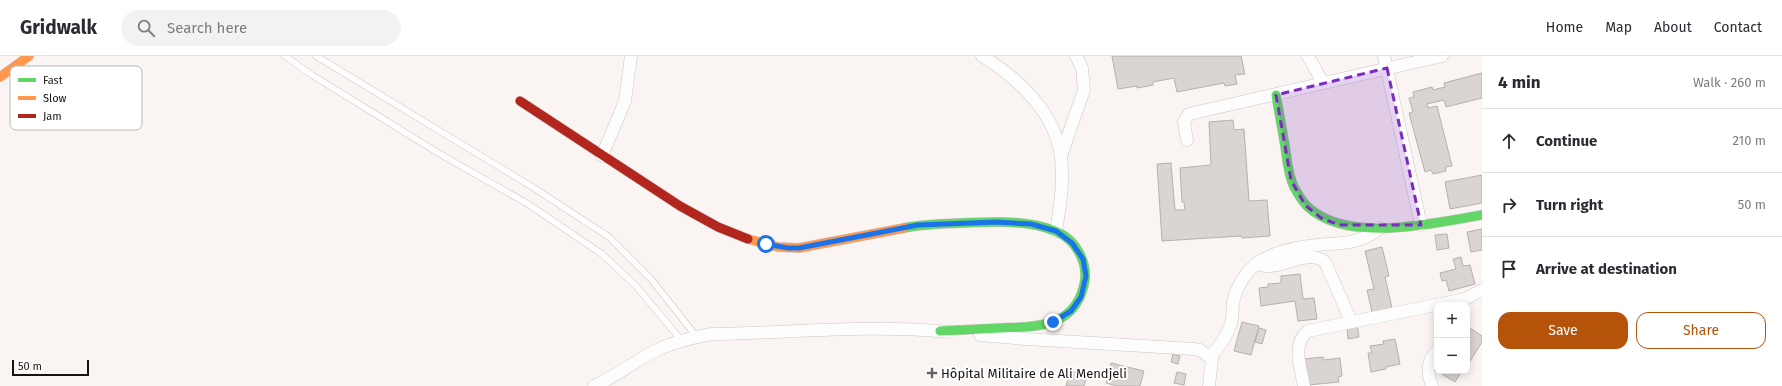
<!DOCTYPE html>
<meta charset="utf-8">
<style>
:root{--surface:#fff;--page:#f2f2f3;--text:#2b2b33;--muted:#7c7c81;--line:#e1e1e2;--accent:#b45309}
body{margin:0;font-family:"Fira Sans",sans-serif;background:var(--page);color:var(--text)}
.controls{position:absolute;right:12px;bottom:12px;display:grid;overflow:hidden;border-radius:8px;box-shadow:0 2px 10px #0003}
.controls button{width:36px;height:36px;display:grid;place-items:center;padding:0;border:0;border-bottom:1px solid var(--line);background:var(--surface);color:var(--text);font:20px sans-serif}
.scale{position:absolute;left:12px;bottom:10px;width:77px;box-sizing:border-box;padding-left:4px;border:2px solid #1a1312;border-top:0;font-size:11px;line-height:14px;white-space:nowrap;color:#1a1312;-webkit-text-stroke:3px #fff;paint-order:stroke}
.stop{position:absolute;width:12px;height:12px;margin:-9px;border:3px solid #1a73e8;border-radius:50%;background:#fff}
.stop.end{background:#1a73e8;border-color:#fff;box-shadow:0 1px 4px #0008}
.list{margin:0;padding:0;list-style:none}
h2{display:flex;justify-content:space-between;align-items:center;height:52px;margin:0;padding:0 16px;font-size:17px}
h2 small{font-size:13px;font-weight:400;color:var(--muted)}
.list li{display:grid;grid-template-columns:26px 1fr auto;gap:12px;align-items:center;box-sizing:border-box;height:64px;padding:0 16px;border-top:1px solid var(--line)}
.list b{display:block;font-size:15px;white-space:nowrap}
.list em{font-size:13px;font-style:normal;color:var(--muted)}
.actions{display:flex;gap:8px;padding:12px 16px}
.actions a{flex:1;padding:9px 0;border:1px solid var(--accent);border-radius:12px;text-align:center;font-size:14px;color:var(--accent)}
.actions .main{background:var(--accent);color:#fff}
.icon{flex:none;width:22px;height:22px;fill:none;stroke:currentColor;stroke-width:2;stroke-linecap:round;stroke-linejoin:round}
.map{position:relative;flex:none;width:1482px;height:330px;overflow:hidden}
header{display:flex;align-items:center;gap:24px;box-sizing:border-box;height:56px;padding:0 20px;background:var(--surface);border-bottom:1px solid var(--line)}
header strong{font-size:19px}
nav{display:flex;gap:22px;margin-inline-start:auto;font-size:14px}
.search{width:280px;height:36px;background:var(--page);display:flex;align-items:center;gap:10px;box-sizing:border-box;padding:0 14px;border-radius:22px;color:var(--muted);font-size:15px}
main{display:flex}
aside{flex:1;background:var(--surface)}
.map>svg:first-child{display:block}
.building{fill:#dad4d2;stroke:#b6b0ae}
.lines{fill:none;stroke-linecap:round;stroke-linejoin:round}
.lane-casing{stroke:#ccc6c4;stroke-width:7}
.street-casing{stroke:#ccc6c4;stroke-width:13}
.fast-casing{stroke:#ccc6c4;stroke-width:10}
.slow-casing{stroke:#ccc6c4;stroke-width:10}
.jam-casing{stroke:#ccc6c4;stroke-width:10}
.lane{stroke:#fefdfd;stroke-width:6}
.street{stroke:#fefdfd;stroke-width:12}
.fast{stroke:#63d668;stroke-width:9}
.slow{stroke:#ff974d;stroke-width:9}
.jam{stroke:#b3261e;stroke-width:9}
.route{stroke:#1a73e8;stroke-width:5}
.marked{fill:#7b2cbf;fill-opacity:0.2;stroke:#7b2cbf;stroke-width:3;stroke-dasharray:8 5;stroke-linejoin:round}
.poi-dot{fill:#686260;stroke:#fff;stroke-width:1.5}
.labels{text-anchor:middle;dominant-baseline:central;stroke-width:4;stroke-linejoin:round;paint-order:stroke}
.poi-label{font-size:13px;fill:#1a1312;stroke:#fff;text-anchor:start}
.key{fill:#fff;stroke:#bab8b8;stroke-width:1}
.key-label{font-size:11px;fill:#1a1312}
</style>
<header>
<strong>Gridwalk</strong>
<div class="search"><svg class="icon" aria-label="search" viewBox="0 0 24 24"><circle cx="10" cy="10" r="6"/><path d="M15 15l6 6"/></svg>Search here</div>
<nav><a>Home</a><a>Map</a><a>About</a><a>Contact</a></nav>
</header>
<main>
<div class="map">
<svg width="1482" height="330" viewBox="0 0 1482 330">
<rect width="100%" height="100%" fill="#faf4f2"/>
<g class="building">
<polygon points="1112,0 1241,0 1245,18 1235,19 1237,28 1225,30 1224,27 1177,36 1174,22 1153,26 1153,29 1137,32 1137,30 1118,33"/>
<polygon points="1482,17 1482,42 1446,51 1444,44 1427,48 1428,52 1437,50 1452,110 1445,111 1446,115 1433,118 1431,114 1425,116 1409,57 1413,56 1409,42 1414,41 1413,36 1432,31 1433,34 1445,31 1444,27"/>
<polygon points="1233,64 1234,74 1244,73 1249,145 1267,144 1270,180 1242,182 1241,180 1162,185 1157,108 1171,107 1175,154 1185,154 1184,146 1182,146 1180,112 1211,109 1209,66"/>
<polygon points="1482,119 1482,147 1450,153 1445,126"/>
<polygon points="1482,173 1482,194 1471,196 1467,176"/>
<polygon points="1447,178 1449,192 1437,194 1435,179"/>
<polygon points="1382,191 1389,220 1385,221 1392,252 1372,256 1367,234 1374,233 1365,195"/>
<polygon points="1461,201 1463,210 1470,209 1475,228 1449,235 1446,224 1442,225 1440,217 1456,213 1453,203"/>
<polygon points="1300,218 1303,243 1314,242 1317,263 1298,265 1295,245 1261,250 1259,232 1268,231 1268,228 1281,227 1281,220"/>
<polygon points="1242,266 1259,270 1251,299 1234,295"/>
<polygon points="1357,268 1359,281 1348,283 1347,270"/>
<polygon points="1468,271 1482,280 1482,286 1467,310"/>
<polygon points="1259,272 1266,274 1262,288 1255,286"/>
<polygon points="1395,283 1400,308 1386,311 1386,313 1371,316 1368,297 1372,297 1370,290 1384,288 1383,285"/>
<polygon points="1173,298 1180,300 1178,308 1171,306"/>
<polygon points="1323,301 1324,304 1340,302 1342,320 1338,321 1339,326 1308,329 1304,303"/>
<polygon points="1111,307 1144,315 1140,330 1117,330 1106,327"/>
<polygon points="1437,312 1437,315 1462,315 1455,326 1435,314"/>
<polygon points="1070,315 1087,320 1084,330 1066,330"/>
<polygon points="1177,316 1186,318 1184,329 1174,327"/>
</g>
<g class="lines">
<defs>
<g id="lane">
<polyline points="285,0 312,19 440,98 528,148 602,198 636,230 682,285"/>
<polyline points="316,0 534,132 609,181 651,223 696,280"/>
</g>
<g id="street">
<path d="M982 0C1018 22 1056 57 1061 102 1064 126 1060 151 1056 175"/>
<polyline points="1308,0 1323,27"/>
<polyline points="1384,0 1421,169"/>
<polyline points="1187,84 1184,66 1189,58 1442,0"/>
<polyline points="602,100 625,45 631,0"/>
<polyline points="1061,100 1084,34 1082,12 1076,0"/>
<path d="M1257 208C1261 209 1265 211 1269 210 1288 210 1308 193 1325 206L1351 265"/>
<polyline points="980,279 1026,283 1194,293 1200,294 1212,303 1209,330"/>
<path d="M1210 301C1220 291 1226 281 1231 268 1233 261 1232 254 1233 247 1236 232 1245 217 1256 208 1270 198 1291 192 1308 190 1335 186 1357 191 1380 172"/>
<path d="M594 330C617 320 636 304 659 293 675 286 694 281 712 278 790 277 870 268 948 276"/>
<path d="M1304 330C1301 313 1291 288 1308 275L1465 243 1482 234"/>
<path d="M1432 330C1427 317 1426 305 1437 295"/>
</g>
<g id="fast">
<path d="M1276 39C1279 56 1282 73 1285 90 1287 103 1288 119 1294 131 1298 138 1303 147 1308 151 1348 188 1434 167 1482 159"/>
<path d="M904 172C923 168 942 168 961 167 992 166 1025 163 1055 175 1076 183 1089 207 1084 229 1080 246 1070 260 1052 266 1036 272 1018 271 1001 272 981 273 960 274 940 275"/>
</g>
<g id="slow">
<polyline points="0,21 29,0"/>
<polyline points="748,183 778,191 799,192 904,172"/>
</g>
<polyline id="jam" points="520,45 680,150 718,171 748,183"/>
</defs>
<use href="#lane" class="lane-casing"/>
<use href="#street" class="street-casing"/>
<use href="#fast" class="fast-casing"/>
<use href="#slow" class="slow-casing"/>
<use href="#jam" class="jam-casing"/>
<use href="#lane" class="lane"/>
<use href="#street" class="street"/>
<use href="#fast" class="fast"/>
<use href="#slow" class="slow"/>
<use href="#jam" class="jam"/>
</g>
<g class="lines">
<polyline class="route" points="766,188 788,192 799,192 918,169 996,166 1031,168 1056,175 1072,187 1083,203 1086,220 1081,241 1071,255 1053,266"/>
</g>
<path class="marked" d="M1387 12 1421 169H1339L1321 162 1305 149 1291 124 1276 39Z"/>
<path class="poi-dot" d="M930 311h4v4h4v4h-4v4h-4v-4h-4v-4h4z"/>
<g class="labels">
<g class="poi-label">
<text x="941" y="317">Hôpital Militaire de Ali Mendjeli</text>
</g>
</g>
<rect x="10" y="10" width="132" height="64" rx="6" class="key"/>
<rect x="18" y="22" width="18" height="4" fill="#63d668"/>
<rect x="18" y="40" width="18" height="4" fill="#ff974d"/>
<rect x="18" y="58" width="18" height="4" fill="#b3261e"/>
<g class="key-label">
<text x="43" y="28">Fast</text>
<text x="43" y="46">Slow</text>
<text x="43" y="64">Jam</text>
</g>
</svg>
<div class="controls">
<button>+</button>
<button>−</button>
</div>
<div class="scale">50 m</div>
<div class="stop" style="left:766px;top:188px"></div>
<div class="stop end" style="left:1053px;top:266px"></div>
</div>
<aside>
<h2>4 min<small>Walk · 260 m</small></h2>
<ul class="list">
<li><svg class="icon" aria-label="ahead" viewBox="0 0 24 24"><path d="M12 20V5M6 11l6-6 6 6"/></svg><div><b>Continue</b></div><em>210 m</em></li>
<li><svg class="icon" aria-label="right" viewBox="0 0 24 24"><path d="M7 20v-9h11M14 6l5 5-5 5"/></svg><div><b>Turn right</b></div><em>50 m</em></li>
<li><svg class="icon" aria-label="arrive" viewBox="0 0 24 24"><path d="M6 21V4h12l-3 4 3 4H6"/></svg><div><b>Arrive at destination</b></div></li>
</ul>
<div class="actions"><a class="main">Save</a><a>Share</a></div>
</aside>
</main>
